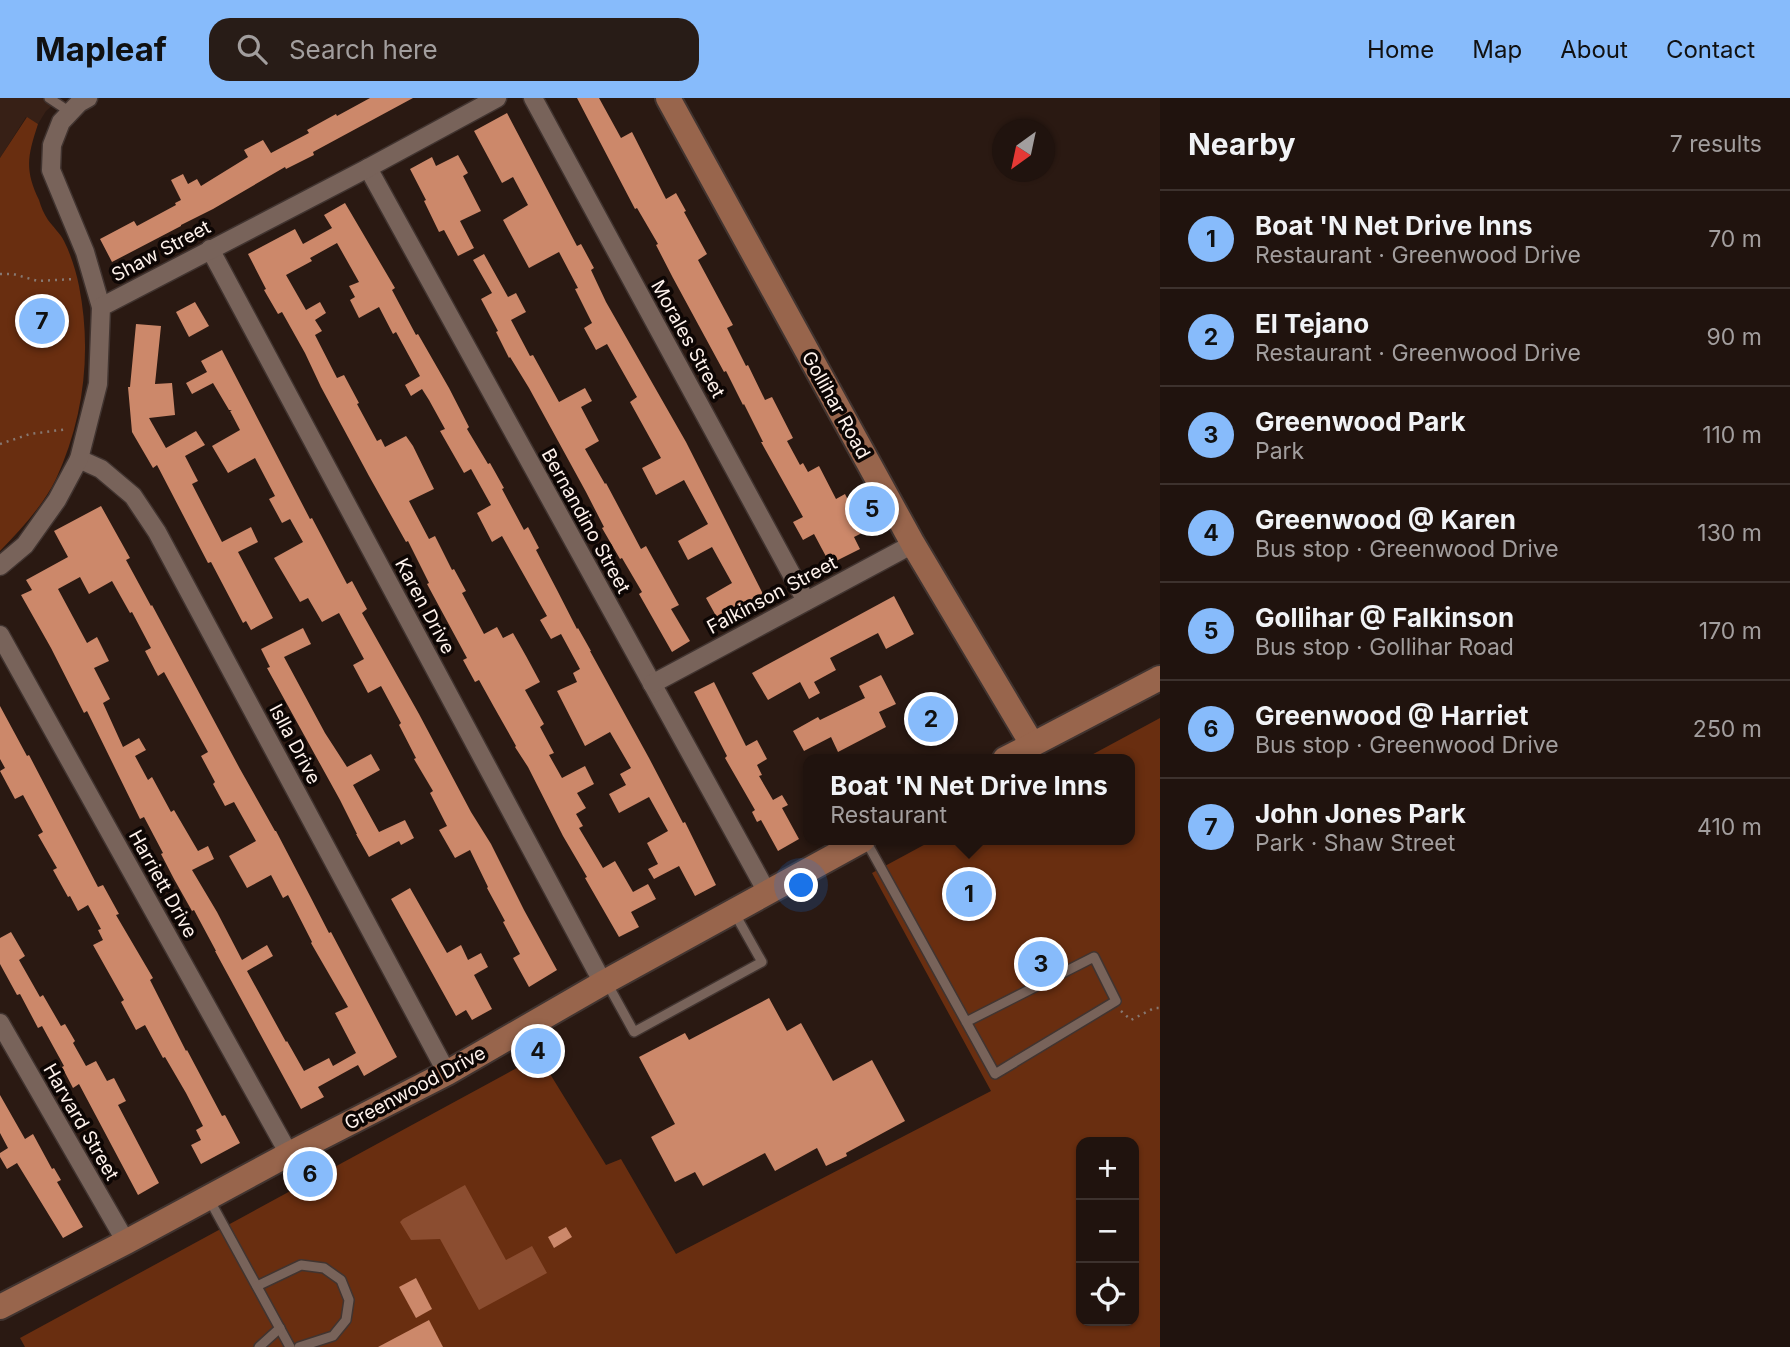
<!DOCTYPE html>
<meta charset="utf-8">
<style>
:root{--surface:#20130e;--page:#281c17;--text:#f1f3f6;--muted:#a29e9e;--line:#3d322e;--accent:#87bbfb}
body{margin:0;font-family:Inter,sans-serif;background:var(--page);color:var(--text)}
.controls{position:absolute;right:21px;bottom:21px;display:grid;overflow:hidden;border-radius:14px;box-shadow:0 2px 5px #0004}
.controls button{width:63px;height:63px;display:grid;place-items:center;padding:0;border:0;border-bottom:2px solid var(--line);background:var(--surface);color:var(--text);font:35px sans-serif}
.compass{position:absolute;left:992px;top:21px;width:63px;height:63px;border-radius:50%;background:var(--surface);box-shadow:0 2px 5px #0004;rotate:213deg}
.you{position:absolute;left:802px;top:788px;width:24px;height:24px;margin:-18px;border:5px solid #fff;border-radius:50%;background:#1a73e8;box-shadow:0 0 0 10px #1a73e833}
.badge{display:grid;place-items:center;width:46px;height:46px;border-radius:50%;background:var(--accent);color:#111;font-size:23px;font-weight:700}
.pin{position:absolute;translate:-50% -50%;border:4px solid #fff;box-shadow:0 2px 7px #0006}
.popup{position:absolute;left:803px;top:656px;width:332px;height:91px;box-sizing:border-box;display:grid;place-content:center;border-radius:14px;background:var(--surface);filter:drop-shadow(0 2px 5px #0005);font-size:23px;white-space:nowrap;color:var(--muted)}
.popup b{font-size:26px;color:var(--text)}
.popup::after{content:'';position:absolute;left:50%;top:100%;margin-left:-14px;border:14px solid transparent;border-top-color:var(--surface)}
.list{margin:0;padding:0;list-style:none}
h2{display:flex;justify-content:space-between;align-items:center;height:91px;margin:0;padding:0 28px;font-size:30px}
h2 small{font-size:23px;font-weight:400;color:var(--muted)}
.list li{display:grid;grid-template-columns:46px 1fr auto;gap:21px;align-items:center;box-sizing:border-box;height:98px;padding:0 28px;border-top:2px solid var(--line)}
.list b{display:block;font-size:26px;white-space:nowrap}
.list p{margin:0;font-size:23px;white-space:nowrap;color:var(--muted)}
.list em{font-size:23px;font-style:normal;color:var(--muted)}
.icon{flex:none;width:38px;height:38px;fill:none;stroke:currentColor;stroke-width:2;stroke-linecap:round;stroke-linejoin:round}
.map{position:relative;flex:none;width:1160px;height:1249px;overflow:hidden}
header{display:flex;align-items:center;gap:42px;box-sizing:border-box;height:98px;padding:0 35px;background:var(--accent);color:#111}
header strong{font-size:33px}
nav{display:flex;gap:38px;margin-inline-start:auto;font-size:24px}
.search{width:490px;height:63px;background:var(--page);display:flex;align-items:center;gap:18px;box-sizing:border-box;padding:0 24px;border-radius:21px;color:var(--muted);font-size:26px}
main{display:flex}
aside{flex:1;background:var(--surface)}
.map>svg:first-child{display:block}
.built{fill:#372016}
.green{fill:#692e10;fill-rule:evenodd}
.water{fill:#8b4d30}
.building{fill:#cc886a;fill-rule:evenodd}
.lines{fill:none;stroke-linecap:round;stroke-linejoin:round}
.service-casing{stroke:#413430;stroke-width:12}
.minor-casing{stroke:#413430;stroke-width:21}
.secondary-casing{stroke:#413430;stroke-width:28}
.path{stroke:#877871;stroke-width:2.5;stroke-dasharray:2 5;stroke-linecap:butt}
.service{stroke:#78635a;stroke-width:9}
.minor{stroke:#78635a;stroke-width:18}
.secondary{stroke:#98654c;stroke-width:24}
.labels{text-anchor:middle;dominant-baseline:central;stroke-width:7;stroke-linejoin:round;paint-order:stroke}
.street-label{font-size:19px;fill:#fef2ec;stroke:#0d0604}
</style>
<header>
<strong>Mapleaf</strong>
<div class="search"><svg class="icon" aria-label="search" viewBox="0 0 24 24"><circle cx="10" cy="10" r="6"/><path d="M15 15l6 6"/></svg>Search here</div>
<nav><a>Home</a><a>Map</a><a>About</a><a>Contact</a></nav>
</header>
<main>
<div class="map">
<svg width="1160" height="1249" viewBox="0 0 1160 1249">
<rect width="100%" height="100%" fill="#2a1912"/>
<polygon class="built" points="0,0 61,0 46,13 38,26 26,19 0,60"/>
<g class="green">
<path d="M27 19 38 26C28 57 24 71 39 102 41 109 44 116 48 122 53 129 60 135 64 143 71 157 76 173 79 188 92 253 84 321 56 381 43 408 20 432 0 453V60Z"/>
<path d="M1160 620V1249H25L20 1240 539 958 606 1067 621 1061 676 1156 991 993 872 775 933 742H1130V661H1084ZM1081 1044H1134V1223H1081Z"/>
</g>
<polygon class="water" points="465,1087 506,1162 532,1148 547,1175 479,1212 440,1141 411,1142 400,1124 403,1121"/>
<g class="building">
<polygon points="370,0 413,0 313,54 314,57 286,71 285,69 213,111 181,127 181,128 112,164 100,141 134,123 137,128 176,107 175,105 181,102 171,82 183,76 188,86 197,81 201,88 248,59 244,52 263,42 271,55 309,35 307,32 336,16 337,18"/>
<polygon points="577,0 599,0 621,40 632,34 666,101 676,95 686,113 684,114 707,156 698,162 733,227 727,230 746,268 748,267 765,302 772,299 793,340 787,343 800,367 803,365 808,374 819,368 836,401 845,396 864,434 854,439 860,451 830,466 814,436 803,442 793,424 803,419 761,344 763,344 744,306 743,307 726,273 724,274 673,180 656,147 658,146 637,110 635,111"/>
<polygon points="507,15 577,148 581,146 594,170 591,172 606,204 686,344 765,500 720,525 706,500 732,485 712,449 688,462 678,443 708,426 684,382 656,397 642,370 661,360 630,304 637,299 607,246 596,252 584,230 592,225 575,191 578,190 559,154 529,170 503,122 528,107 513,79 502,85 474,33"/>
<polygon points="458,57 468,75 463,78 481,113 460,123 474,150 458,158 444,132 439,134 424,103 426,102 410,71 432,59 436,68"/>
<polygon points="345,105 395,190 392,192 416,237 418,236 449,290 469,329 467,331 488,366 490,365 504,390 502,391 524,432 528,429 539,450 536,452 557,492 577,531 578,530 591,553 590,553 649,660 683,725 685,724 716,787 695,798 679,768 654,781 648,771 658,766 647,745 668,733 649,699 619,715 609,696 626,687 620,676 631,670 610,634 585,648 557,593 577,584 573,575 580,571 561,536 551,541 540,522 547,518 502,438 492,444 477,415 491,407 471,371 464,375 440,333 445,331 429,302 422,291 411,298 405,287 420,278 396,234 393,236 379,209 359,220 350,202 355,199 349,188 359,184 337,145 310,160 312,163 286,177 306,212 320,204 326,215 315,222 322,233 315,237 337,280 344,277 359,305 357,306 377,343 381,341 385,349 406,338 413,348 434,391 409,403 429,441 435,438 452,472 454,471 466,493 462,495 484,536 497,529 503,540 513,535 526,558 540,584 525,592 544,626 540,629 554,655 549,657 562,680 585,668 594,686 577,695 586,710 576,716 583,728 579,730 603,770 615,763 633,794 648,786 656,801 631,814 639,829 619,839 585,780 587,779 563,738 528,669 515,649 516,648 494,609 479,582 475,584 463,562 467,560 427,486 429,485 408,443 406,444 369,378 321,289 305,255 282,214 278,216 264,192 266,191 248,156 295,131 303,146 332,130 324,117"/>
<polygon points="484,156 508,199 516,195 526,214 511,222 530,258 533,257 559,304 585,290 592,303 581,309 599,343 585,351 605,386 606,385 641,451 646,448 679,507 671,511 690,543 672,554 639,496 642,494 622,460 620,461 602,430 604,429 586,394 529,290 510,259 509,260 496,234 498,233 481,201 492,195 473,162"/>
<polygon points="195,204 209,228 189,239 176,214"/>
<polygon points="136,226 161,228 155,286 172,285 175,317 149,320 166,350 196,333 205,347 185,358 198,383 192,386 222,444 251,429 258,444 238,454 273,520 251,532 246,523 243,525 211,464 208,465 157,367 153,370 132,334 128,289 130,289"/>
<polygon points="222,252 310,421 312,420 347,486 352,483 367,511 362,515 419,616 471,714 491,746 524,812 557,872 529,889 513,860 520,856 503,824 505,823 487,790 488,789 470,752 455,760 439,732 447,728 430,695 433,693 414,661 416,660 399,627 401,625 381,588 368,595 353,567 364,561 339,515 322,524 308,500 300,504 274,460 303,444 290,421 282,425 269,401 275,398 255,360 228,375 212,348 240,332 230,313 232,312 229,312 213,285 192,296 186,285 207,274 201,263"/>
<path d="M101 408 130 460 126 462 151 508 152 507 240 671 275 733H276L310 798 329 835 331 834 397 959 364 978 358 967 318 989 324 999 301 1011 215 853H216L194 812 192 813 174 781 161 756 163 755 144 719 140 721 87 613 84 615 51 550 21 497 32 492 26 482 68 459 54 433ZM80 479 89 496 112 483 130 515 132 514 151 550 145 553 158 578 164 574 208 654 201 658 215 684 213 686 225 708 234 704 256 743 229 758 247 790 271 777 283 800 288 797 312 844 311 845 348 909 335 915 356 955 333 968 329 960 304 973 287 943 286 944 247 873 273 858 267 847 242 862 217 814 192 772 214 761 208 748 198 753 174 712 171 714 152 679 148 682 135 658 146 652 139 640 123 649 103 605 110 601 94 570 109 563 97 539 87 545 58 491Z"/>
<polygon points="894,498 914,536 886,551 878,535 830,560 836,572 814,584 820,595 809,601 800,584 768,602 752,575"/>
<polygon points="303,530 311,546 284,559 325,635 347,669 371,656 380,672 353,687 379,734 405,722 414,740 401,747 399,743 369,759 356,736 357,736 340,702 267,570 270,569 261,551"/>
<polygon points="881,577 896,606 879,614 886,629 838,654 831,639 804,653 793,633 818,619 820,622 865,600 859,588"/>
<polygon points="714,584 746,648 757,642 767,661 757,667 762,677 759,678 773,702 782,697 788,707 782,710 799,741 778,753 761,722 757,724 752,714 755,712 725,660 727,658 694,594"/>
<polygon points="938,607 947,624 923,636 915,618"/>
<polygon points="0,608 27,658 29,657 98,789 103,787 119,816 116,817 153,880 150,882 186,953 187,952 222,1018 225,1017 240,1045 201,1066 191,1047 201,1042 196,1032 203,1028 186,995 165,959 163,960 145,927 136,932 121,904 124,902 93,847 103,842 98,832 101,831 88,807 78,813 70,798 68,799 53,772 57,770 38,737 43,734 23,697 15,701 0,673 5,670 0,661"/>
<polygon points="969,780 983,805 968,813 954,788"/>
<polygon points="410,790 447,855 461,847 468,862 481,855 488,869 474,877 492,911 472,922 466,912 456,918 391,801"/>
<polygon points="11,834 25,858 19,862 40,899 43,897 61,928 65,926 75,943 73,945 86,968 96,963 107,983 114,980 126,1003 118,1007 159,1085 138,1097 79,986 73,990 62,969 64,968 42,928 38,930 20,896 17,897 0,866 0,840"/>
<polygon points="769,900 787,933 801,925 833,983 872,962 905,1023 846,1055 847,1058 826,1068 817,1050 775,1073 765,1055 703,1088 695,1074 675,1084 651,1039 675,1026 639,959 685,935 689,942"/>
<polygon points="0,997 25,1041 33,1036 52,1071 54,1070 61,1082 57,1084 83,1129 63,1140 17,1065 7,1071 0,1059 0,1055 8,1050 0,1035"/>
<polygon points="566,1129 572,1139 554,1150 548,1139"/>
<polygon points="416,1180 432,1211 416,1220 399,1189"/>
<polygon points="429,1222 443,1249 378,1249"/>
</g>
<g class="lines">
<defs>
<g id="service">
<polyline points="49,0 70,14"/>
<polyline points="866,743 995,976 1116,903 1094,859 966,924"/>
<polyline points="607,885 634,934 762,864 735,816"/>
<polyline points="209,1101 290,1249"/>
<polyline points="257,1188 301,1167 324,1170 341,1182 349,1202 346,1222 333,1238 299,1249"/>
<polyline points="259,1249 280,1230"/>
</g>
<g id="minor">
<polyline points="88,0 79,5 61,24 52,47 51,72 85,154 101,209"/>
<polyline points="533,0 806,503"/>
<polyline points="368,70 768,796"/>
<polyline points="210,151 603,885"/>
<polyline points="79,361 101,371 133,398 157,434 447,975"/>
<polyline points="0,468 25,447 57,402 79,361 98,286 101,209 368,70 497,0"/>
<polyline points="0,537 289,1056"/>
<polyline points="652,586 913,446"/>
<polyline points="0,925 126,1144"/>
</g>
<g id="secondary">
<polyline points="668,0 913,446 1032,646"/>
<polyline points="1005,661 1160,580"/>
<polyline points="0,1209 126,1144 289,1056 447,975 603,885 863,742"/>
</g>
</defs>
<use href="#service" class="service-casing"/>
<use href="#minor" class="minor-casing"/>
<use href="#secondary" class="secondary-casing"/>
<g class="path">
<polyline points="0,176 13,176 38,183 75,181"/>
<polyline points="0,346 30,336 68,331"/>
<polyline points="1121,913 1131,922 1154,910 1160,910"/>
</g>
<use href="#service" class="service"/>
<use href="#minor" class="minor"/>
<use href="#secondary" class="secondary"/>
</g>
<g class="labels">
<g class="street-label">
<text transform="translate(161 153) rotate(-28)">Shaw Street</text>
<text transform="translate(688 241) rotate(61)">Morales Street</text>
<text transform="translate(836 307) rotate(61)">Gollihar Road</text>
<text transform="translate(586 423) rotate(61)">Bernandino Street</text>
<text transform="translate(772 497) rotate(-28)">Falkinson Street</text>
<text transform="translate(425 508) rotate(62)">Karen Drive</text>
<text transform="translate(295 646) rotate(62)">Islla Drive</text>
<text transform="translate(163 786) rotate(61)">Harriett Drive</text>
<text transform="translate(415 990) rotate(-28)">Greenwood Drive</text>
<text transform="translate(81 1024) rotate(60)">Harvard Street</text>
</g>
</g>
</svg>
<div class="controls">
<button>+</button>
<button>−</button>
<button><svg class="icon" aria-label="locate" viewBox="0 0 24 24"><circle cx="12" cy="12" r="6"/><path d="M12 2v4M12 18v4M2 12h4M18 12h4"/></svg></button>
</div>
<svg class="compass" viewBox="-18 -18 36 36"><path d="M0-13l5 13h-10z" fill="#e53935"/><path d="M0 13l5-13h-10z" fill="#a29e9e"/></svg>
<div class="you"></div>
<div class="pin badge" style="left:969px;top:796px">1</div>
<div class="popup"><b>Boat 'N Net Drive Inns</b>Restaurant</div>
<div class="pin badge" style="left:931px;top:621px">2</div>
<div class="pin badge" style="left:1041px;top:866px">3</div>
<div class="pin badge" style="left:538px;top:953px">4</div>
<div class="pin badge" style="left:872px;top:411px">5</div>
<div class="pin badge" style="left:310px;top:1076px">6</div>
<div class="pin badge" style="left:42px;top:223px">7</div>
</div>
<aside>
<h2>Nearby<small>7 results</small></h2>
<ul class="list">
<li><span class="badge">1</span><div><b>Boat 'N Net Drive Inns</b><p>Restaurant · Greenwood Drive</p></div><em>70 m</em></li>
<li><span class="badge">2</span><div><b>El Tejano</b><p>Restaurant · Greenwood Drive</p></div><em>90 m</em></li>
<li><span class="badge">3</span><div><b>Greenwood Park</b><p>Park</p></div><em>110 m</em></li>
<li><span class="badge">4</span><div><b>Greenwood @ Karen</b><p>Bus stop · Greenwood Drive</p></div><em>130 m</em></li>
<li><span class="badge">5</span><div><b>Gollihar @ Falkinson</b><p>Bus stop · Gollihar Road</p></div><em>170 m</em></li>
<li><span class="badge">6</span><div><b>Greenwood @ Harriet</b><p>Bus stop · Greenwood Drive</p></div><em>250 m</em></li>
<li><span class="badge">7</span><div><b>John Jones Park</b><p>Park · Shaw Street</p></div><em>410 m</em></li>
</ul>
</aside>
</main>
